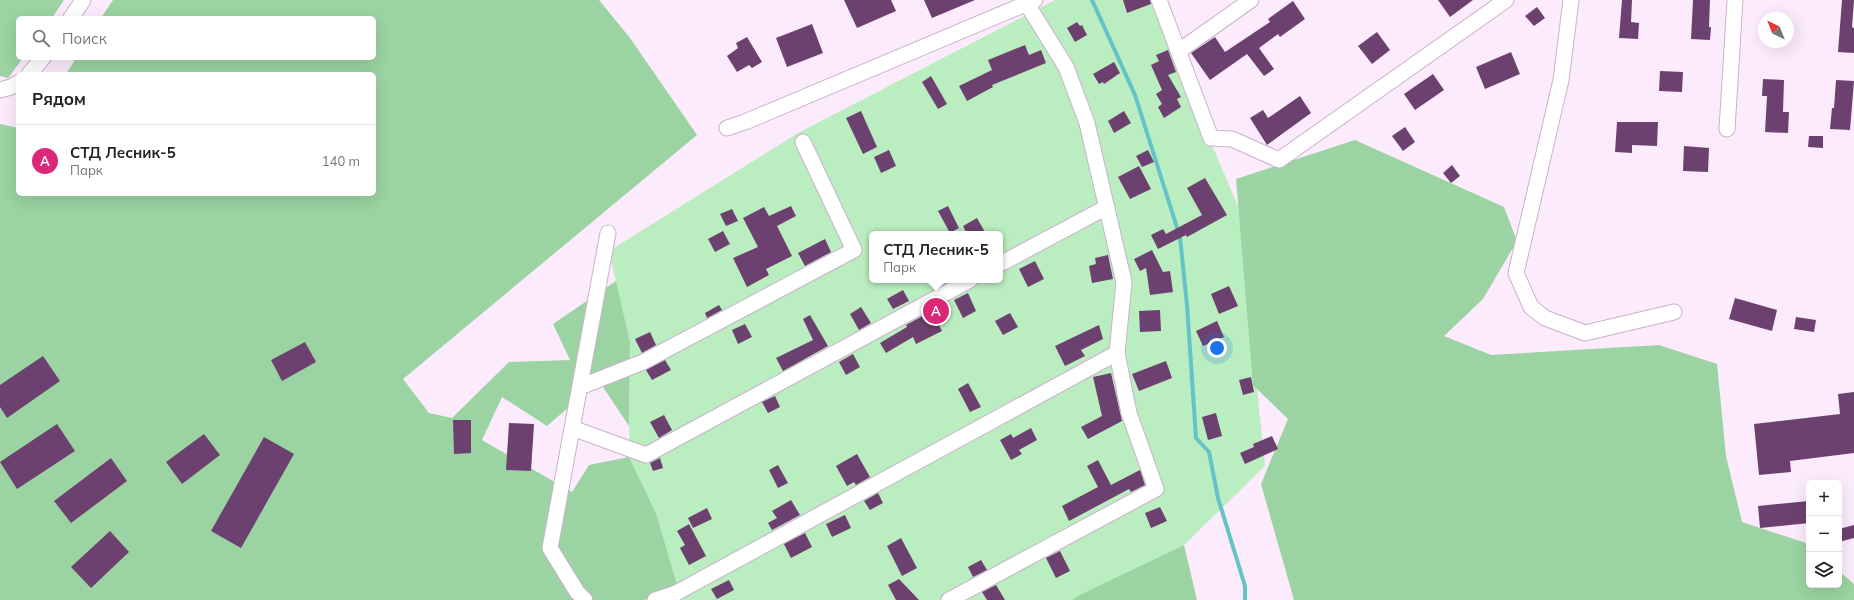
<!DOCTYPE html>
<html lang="ru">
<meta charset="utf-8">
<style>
:root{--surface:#fff;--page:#f6f6f6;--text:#222;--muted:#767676;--line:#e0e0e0;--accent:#db2777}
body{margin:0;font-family:Mulish,sans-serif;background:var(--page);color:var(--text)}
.controls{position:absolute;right:12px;bottom:12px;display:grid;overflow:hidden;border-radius:6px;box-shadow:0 4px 16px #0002}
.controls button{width:36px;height:36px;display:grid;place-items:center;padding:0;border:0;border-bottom:1px solid var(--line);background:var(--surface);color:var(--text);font:20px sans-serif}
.compass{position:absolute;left:1758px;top:12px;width:36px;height:36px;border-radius:50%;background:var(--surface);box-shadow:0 4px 16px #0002;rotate:317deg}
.you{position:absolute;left:1217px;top:348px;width:14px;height:14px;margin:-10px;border:3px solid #fff;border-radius:50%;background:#1a73e8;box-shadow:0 0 0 6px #1a73e833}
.badge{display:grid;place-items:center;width:26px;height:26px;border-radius:50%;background:var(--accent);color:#fff;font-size:13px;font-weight:700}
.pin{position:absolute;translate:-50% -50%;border:2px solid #fff;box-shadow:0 1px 4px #0006}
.popup{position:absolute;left:869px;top:231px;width:134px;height:52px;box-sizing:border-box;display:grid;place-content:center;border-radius:6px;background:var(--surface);filter:drop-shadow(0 1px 3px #0005);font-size:13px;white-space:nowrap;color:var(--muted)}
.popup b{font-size:15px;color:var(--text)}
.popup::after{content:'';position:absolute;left:50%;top:100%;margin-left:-8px;border:8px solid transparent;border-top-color:var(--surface)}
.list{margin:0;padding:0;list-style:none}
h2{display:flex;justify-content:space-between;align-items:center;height:52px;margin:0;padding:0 16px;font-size:17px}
h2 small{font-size:13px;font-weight:400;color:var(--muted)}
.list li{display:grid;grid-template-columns:26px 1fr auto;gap:12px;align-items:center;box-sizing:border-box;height:72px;padding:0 16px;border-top:1px solid var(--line)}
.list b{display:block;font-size:15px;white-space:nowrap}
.list p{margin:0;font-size:13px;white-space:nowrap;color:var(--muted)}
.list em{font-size:13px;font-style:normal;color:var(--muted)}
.icon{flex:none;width:22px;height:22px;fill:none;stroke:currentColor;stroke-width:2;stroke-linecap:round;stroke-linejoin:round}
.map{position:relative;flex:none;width:1854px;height:600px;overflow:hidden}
.search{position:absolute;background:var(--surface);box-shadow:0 4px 16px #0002;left:16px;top:16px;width:360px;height:44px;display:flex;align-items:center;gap:10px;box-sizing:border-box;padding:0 14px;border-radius:6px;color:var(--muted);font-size:15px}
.panel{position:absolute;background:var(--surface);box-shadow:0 4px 16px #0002;left:16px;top:72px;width:360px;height:124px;border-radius:6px}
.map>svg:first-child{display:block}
.green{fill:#baedbf;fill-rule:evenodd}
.forest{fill:#9bd3a2}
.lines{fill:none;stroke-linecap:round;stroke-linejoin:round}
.stream{stroke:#64c3c7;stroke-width:4}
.building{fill:#6d416f}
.minor-casing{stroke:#cbb1cc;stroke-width:17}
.minor{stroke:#fff;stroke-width:15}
</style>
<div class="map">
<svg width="1854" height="600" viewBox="0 0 1854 600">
<rect width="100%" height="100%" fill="#fcebfc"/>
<path class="green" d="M1055 0H1150L1238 206 1265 466 1184 545 1071 600H644L677 586 656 513 629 457 630 342 609 251 798 133ZM872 234H1000V280H872Z"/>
<g class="forest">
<polygon points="0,0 64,0 52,18 18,18 18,58 23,58 8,78 0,76"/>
<polygon points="113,0 599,0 630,38 697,135 403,379 429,413 452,418 509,362 570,360 553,324 616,281 630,342 629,426 599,381 547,426 502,397 482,440 572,492 589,465 629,457 656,513 677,585 644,600 0,600 0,124 18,128 18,194 374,194 374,74 66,74 76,58 374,58 374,18 101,18"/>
<polygon points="1355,140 1504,207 1517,241 1483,299 1444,336 1491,355 1659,345 1717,364 1726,456 1742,522 1809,544 1809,585 1839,585 1839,571 1854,584 1854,600 1294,600 1261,484 1288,419 1253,385 1236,179"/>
<polygon points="1184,545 1197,600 1071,600 1084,593"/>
</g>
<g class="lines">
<polyline class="stream" points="1092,0 1135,95 1180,237 1187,305 1196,438 1209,452 1218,498 1245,586 1245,600"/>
</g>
<g class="building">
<polygon points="844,0 891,0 896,11 857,28"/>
<polygon points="924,0 975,0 932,18"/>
<polygon points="1123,0 1150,0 1151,4 1127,13"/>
<polygon points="1438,0 1473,0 1450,17"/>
<polygon points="1622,0 1632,0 1631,22 1639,23 1638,39 1619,38"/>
<polygon points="1693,0 1710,0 1709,27 1711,27 1710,40 1691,39"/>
<polygon points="1842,0 1854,0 1852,27 1854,28 1854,53 1838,52"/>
<polygon points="1293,1 1305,19 1280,37 1278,34 1259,48 1274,69 1264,76 1247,54 1210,80 1191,53 1215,37 1225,52 1270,22 1268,19"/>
<polygon points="1537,7 1545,18 1534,26 1525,16"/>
<polygon points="1077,22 1080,26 1082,25 1087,35 1075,42 1067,28"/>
<polygon points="812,24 823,53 787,67 776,38"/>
<polygon points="1377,32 1390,50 1372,64 1358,46"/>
<polygon points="747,37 762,62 752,68 749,65 737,72 727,56 738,48 736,43"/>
<polygon points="1025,45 1029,55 1041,50 1046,63 992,85 993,87 967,101 959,86 992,70 988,60"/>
<polygon points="1168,50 1176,72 1168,75 1181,97 1177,99 1181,107 1164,118 1158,107 1162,104 1156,94 1162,90 1151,65 1159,61 1156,55"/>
<polygon points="1511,52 1520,74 1485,89 1476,67"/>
<polygon points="1114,62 1120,73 1104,84 1103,82 1099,84 1093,74"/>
<polygon points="1660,71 1683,72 1682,92 1659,91"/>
<polygon points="1433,74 1444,90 1415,110 1404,94"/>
<polygon points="931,76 947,104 938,109 922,82"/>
<polygon points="1763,79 1784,80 1783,112 1789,112 1788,133 1765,132 1767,96 1762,96"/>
<polygon points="1836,80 1854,81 1850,130 1830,129 1832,108 1834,108"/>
<polygon points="1300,96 1311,113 1267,145 1250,118 1263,110 1268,118"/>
<polygon points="861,111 877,147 863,154 846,118"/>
<polygon points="1124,111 1131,123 1114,133 1108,121"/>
<polygon points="1617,122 1658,122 1657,146 1632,145 1632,153 1615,152"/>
<polygon points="1405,127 1415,142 1403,151 1392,136"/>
<polygon points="1809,136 1823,136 1823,148 1808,147"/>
<polygon points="1684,146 1709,148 1708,172 1683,171"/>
<polygon points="889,150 896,166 881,173 874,157"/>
<polygon points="1148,150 1154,162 1142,167 1136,156"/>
<polygon points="1452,165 1460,176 1451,183 1443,173"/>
<polygon points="1139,166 1151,189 1130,199 1118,177"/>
<polygon points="1205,178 1227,215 1187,237 1186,235 1158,249 1151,235 1163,229 1166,234 1202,215 1187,188"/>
<polygon points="791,206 796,216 777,226 792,256 766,269 769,275 747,287 733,258 758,247 743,218 764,207 769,216"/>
<polygon points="948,206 959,228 950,233 938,211"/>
<polygon points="732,209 738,221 726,226 720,214"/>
<polygon points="977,218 986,234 967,234 963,226"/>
<polygon points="723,231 730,244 715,252 708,239"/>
<polygon points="825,239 831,252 805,266 798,253"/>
<polygon points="1152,250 1163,272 1170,271 1173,292 1150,295 1146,268 1140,271 1134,259"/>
<polygon points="1108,255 1113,279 1092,283 1089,266 1096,264 1095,258"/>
<polygon points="1035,261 1044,279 1028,287 1019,269"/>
<polygon points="1229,286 1238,306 1219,314 1211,294"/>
<polygon points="903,290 909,301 893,309 887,299"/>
<polygon points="968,293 976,311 963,318 954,300"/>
<polygon points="1735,298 1777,310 1772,331 1729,319"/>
<polygon points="719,305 722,310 707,318 705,313"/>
<polygon points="861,307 871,323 859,330 850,314"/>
<polygon points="1160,310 1161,331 1140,332 1139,311"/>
<polygon points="932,311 942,331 916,344 913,337 886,353 880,343 907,327 906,325"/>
<polygon points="1010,313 1018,327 1003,335 995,321"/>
<polygon points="810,315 828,346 783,371 776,358 813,340 803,319"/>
<polygon points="1796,317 1816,320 1814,332 1794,329"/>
<polygon points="1217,321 1224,337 1203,346 1196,331"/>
<polygon points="745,324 752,337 738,344 732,330"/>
<polygon points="1099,325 1103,339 1081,350 1085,356 1065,366 1055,346"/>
<polygon points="650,332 656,345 642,353 635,339"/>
<polygon points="305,342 316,362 282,381 271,360"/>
<polygon points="853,354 860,367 846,375 839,362"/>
<polygon points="43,356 60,381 7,418 0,407 0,385"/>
<polygon points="665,360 671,370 652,380 646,370"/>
<polygon points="1166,361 1172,378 1139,391 1132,374"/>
<polygon points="1111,373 1122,421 1088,439 1081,427 1102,416 1093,377"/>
<polygon points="1251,377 1254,392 1243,395 1239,380"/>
<polygon points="968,383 981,407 970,412 958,389"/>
<polygon points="1854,392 1854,453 1790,461 1791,472 1759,475 1754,424 1840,414 1838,394"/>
<polygon points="775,396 780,407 768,413 762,402"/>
<polygon points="1216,413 1222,436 1208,440 1202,417"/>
<polygon points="664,415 672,430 659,438 650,422"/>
<polygon points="453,420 471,420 471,453 454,454"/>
<polygon points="509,423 534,424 531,471 506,470"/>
<polygon points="57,424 75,451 17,489 0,462"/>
<polygon points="1031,428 1037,440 1019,450 1022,454 1011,460 1000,440 1011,434 1013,438"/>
<polygon points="204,434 220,455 182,484 166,462"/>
<polygon points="1272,436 1278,449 1245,464 1240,453 1254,447 1253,444"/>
<polygon points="264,437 294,454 241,548 211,531"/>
<polygon points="857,454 870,477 856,485 854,482 847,486 836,466"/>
<polygon points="111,458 127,481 71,523 54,501"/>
<polygon points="660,458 663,468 653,471 650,463"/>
<polygon points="1098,460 1111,485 1140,470 1145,485 1131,492 1129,489 1069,521 1062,506 1098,487 1087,466"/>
<polygon points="778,465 788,483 778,488 769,470"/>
<polygon points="878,493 883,503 870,510 864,501"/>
<polygon points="791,500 800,515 772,530 768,523 777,518 772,511"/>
<polygon points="1809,501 1809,523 1760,528 1758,506"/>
<polygon points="1160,507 1167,521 1151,528 1145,513"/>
<polygon points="707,508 712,519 693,528 688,518"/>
<polygon points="845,515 851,528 832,537 826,524"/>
<polygon points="689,524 706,556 689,565 680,548 685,545 677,531"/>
<polygon points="1854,525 1854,538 1839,542 1839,529"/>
<polygon points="110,531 129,552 91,588 71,567"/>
<polygon points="805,533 812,547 791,558 784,544"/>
<polygon points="901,538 917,568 902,576 887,546"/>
<polygon points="1060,551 1070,571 1056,578 1046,558"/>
<polygon points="981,560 987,570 973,577 968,567"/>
<polygon points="899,579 919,600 896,600 888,585"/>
<polygon points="729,580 734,590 717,599 711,589"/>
<polygon points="996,585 1005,600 987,600 982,592"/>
</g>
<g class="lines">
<defs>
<g id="minor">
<polyline points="1159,0 1211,138 1232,139 1279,160 1506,0"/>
<polyline points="1571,0 1561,80 1516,273 1531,307 1545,318 1585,333 1674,312"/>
<polyline points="71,18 83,0"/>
<polyline points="1179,51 1251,0"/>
<polyline points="29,74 43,58"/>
<polyline points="0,90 11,87 18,83"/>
<polyline points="727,128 745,122 1035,0"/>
<polyline points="1727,129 1735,0"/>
<polyline points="1000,264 1107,207"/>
<polyline points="580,387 643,362 854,250 803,142"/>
<polyline points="572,428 646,455 970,280"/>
<polyline points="585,600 577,592 550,548 608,233"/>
<polyline points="655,600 676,593 1117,353 1124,282 1087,123 1066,67 1027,4"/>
<polyline points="949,600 1156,489 1129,413 1117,353"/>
</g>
</defs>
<use href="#minor" class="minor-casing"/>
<use href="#minor" class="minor"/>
</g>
</svg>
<div class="controls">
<button>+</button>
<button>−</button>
<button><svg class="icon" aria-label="layers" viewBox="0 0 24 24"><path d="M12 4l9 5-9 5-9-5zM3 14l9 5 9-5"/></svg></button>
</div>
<svg class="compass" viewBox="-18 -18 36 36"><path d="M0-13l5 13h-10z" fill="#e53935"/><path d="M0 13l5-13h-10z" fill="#767676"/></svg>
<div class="you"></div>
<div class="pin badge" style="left:936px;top:311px">A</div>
<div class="popup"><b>СТД Лесник-5</b>Парк</div>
<div class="search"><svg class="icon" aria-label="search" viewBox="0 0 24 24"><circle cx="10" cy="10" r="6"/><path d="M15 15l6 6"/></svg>Поиск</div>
<section class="panel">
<h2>Рядом<small></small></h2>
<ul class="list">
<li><span class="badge">A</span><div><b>СТД Лесник-5</b><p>Парк</p></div><em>140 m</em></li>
</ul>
</section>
</div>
